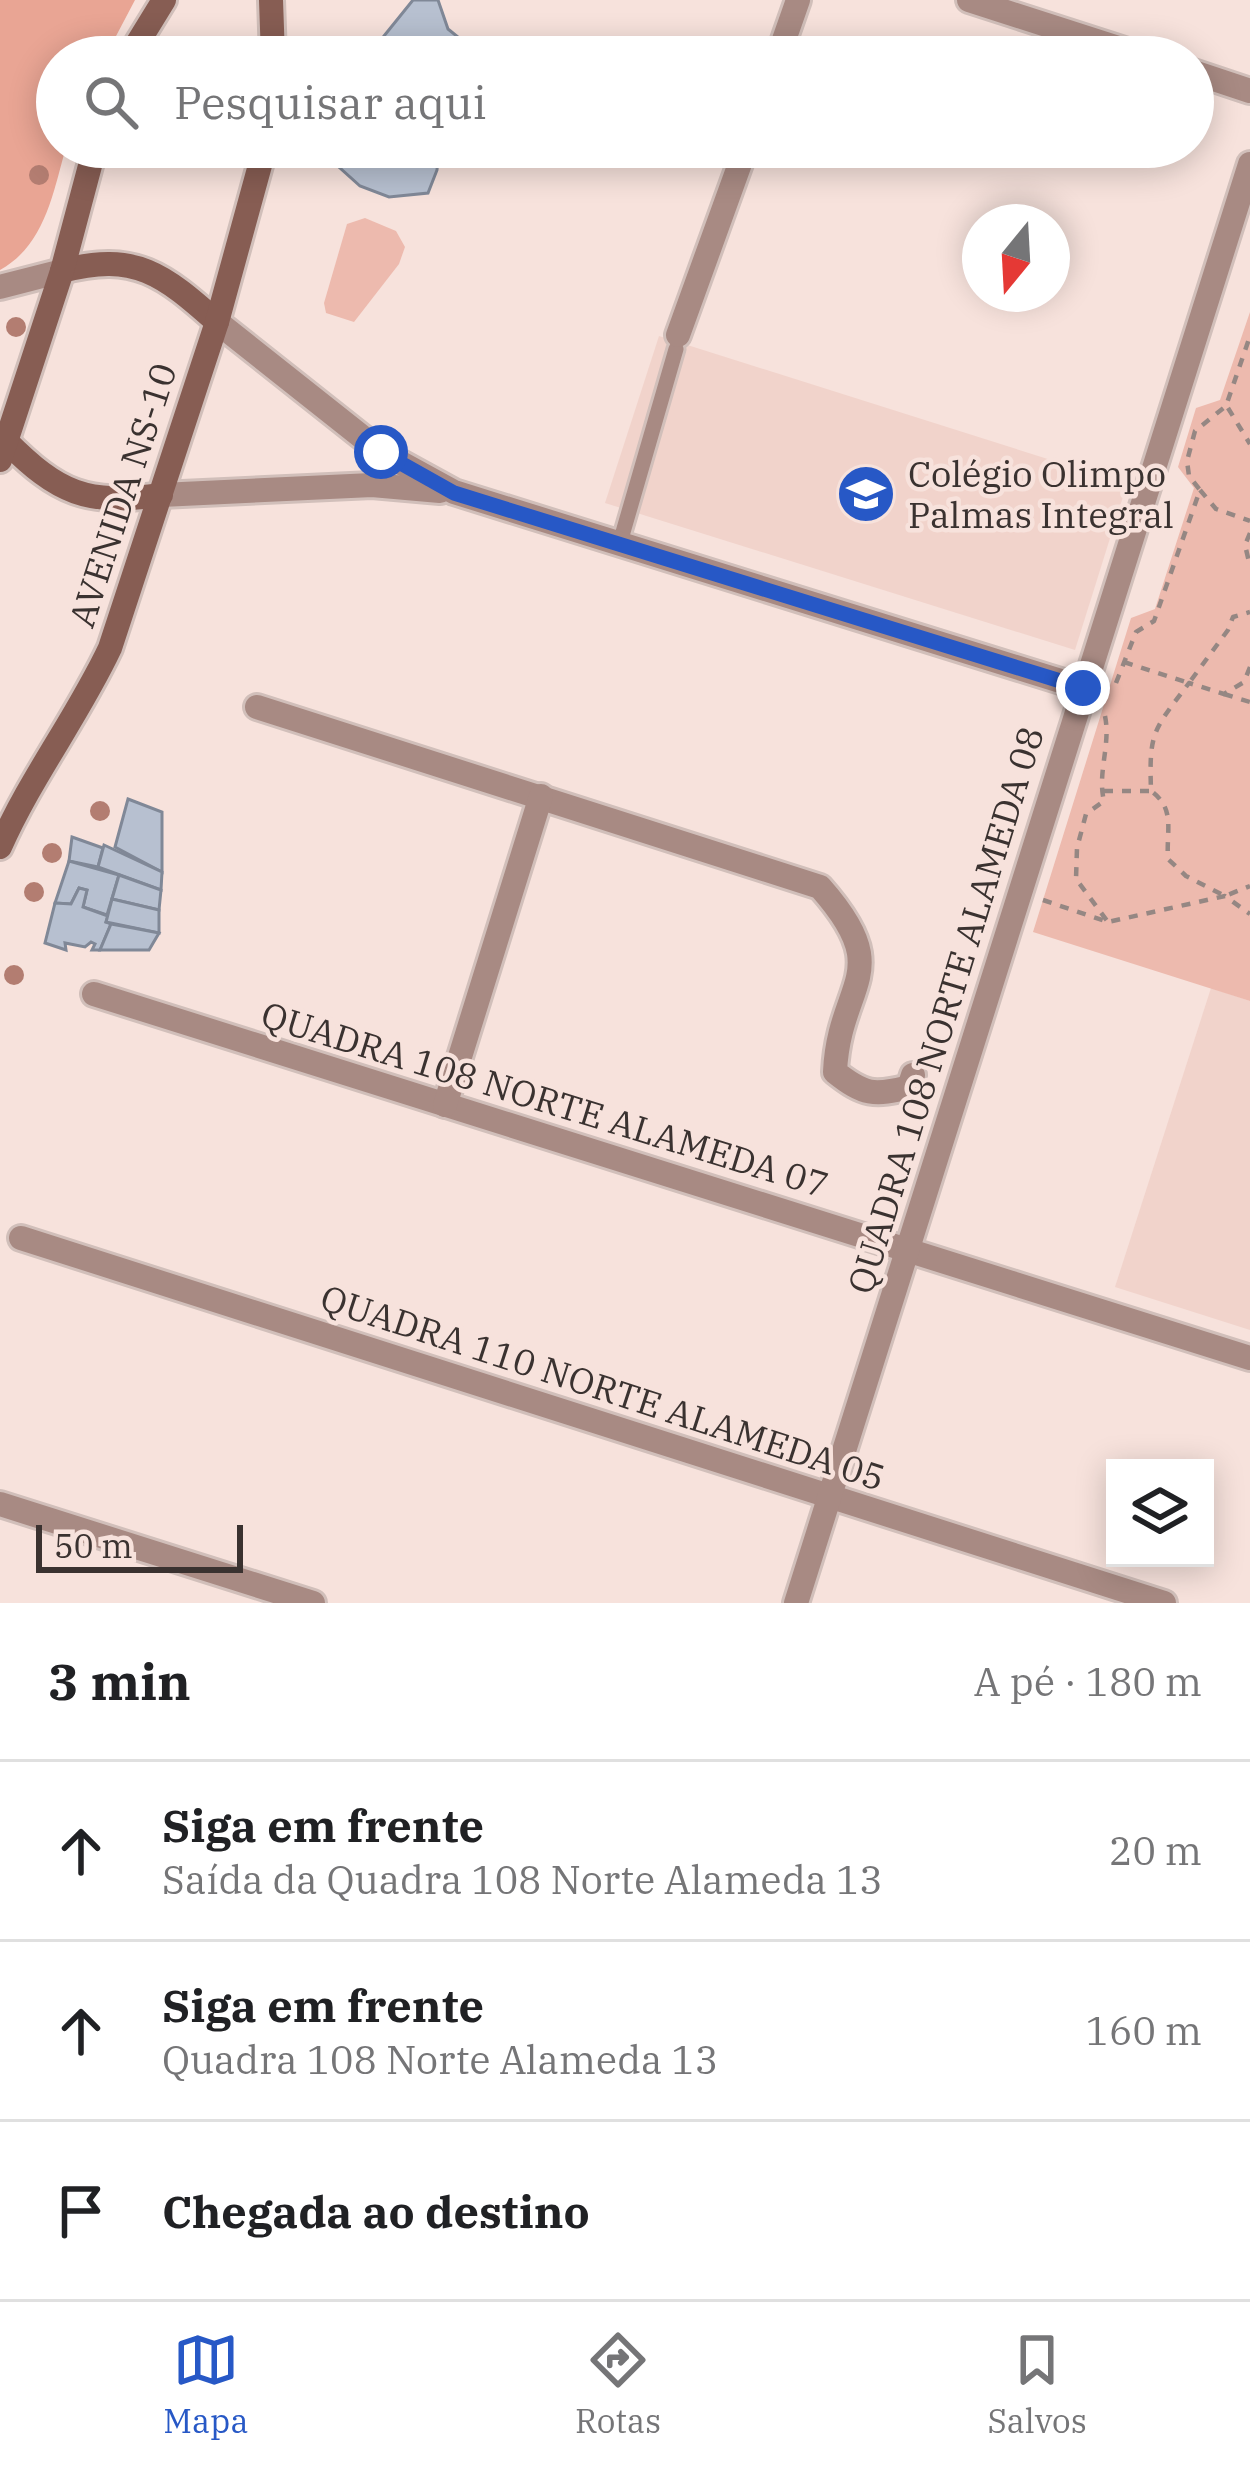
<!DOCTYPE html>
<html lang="pt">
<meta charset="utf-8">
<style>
:root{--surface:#fff;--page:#f6f6f6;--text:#202124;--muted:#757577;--line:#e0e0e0;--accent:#2758c6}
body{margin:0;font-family:"IBM Plex Serif",serif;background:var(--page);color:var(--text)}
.controls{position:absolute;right:36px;bottom:36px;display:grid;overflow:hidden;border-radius:0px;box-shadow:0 6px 30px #0003}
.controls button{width:108px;height:108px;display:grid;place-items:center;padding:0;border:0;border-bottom:3px solid var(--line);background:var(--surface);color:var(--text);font:60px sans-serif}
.compass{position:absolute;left:962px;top:204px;width:108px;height:108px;border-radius:50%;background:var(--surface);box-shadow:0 6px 30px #0003;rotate:198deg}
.scale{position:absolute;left:36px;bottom:30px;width:207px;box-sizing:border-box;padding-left:12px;border:6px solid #3a3230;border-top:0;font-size:33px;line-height:42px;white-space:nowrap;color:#3a3230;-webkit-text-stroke:9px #f7e2dc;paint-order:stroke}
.stop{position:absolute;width:36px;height:36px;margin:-27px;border:9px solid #2758c6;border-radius:50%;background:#fff}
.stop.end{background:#2758c6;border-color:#fff;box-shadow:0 3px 12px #0008}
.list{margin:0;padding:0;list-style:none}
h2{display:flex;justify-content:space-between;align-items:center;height:156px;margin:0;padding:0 48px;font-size:51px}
h2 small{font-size:39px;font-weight:400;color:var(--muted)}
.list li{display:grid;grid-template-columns:78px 1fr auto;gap:36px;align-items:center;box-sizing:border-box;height:180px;padding:0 48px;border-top:3px solid var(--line)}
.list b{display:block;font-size:45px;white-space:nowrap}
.list p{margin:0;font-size:39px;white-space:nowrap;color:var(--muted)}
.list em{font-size:39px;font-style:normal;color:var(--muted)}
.icon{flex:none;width:66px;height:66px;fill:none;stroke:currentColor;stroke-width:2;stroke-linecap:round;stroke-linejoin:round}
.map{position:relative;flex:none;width:1250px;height:1603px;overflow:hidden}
.search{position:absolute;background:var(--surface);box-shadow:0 6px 30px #0003;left:36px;right:36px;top:36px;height:132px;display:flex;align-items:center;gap:30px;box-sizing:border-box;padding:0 42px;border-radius:66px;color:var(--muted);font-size:45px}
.sheet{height:696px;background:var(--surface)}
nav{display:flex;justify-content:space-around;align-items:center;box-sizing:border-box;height:168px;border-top:3px solid var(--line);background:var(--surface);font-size:33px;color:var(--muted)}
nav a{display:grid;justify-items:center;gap:6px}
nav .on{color:var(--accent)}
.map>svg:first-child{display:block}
.built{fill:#f1d3cb}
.green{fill:#edbaae}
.forest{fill:#e9a594}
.building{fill:#b7c0d0;stroke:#808897;stroke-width:3}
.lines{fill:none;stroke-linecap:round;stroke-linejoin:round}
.lane-casing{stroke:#d1bfba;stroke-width:21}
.street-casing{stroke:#d1bfba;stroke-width:30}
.secondary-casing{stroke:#d1bfba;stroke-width:30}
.path{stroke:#958783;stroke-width:4.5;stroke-dasharray:9 9;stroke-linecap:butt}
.lane{stroke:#a88a83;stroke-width:15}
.street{stroke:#a88a83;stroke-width:24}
.secondary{stroke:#875d53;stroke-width:24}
.tree{fill:#b37d71}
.route{stroke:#2758c6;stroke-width:15}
.labels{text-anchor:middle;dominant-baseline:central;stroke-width:9;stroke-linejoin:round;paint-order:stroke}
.poi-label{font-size:36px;fill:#3a3230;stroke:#f7e2dc;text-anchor:start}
.street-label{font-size:36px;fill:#3a3230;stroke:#f7e2dc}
</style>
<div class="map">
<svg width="1250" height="1603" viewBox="0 0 1250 1603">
<rect width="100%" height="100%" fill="#f7e2dc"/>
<g class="built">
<polygon points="659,336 1127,484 1075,650 605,503"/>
<polygon points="1211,988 1250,1001 1250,1330 1115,1287"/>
</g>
<g class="green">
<polygon points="365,218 396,231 405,247 399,264 354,322 326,313 324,303 347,224"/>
<polygon points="1250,312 1250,1001 1033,932 1131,618 1155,609 1194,488 1178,467 1196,408 1220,400"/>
</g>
<path class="forest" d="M0 0H135L105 57H57V147H66C53 193 45 245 0 270Z"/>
<g class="building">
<polygon points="413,0 438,0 448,29 458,37 450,50 457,57 367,57"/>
<polygon points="324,147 439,147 437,170 428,193 389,197 360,186 329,158"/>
<polygon points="128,799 162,812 162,872 115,847"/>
<polygon points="72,837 103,848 98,867 69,861"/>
<polygon points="104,845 162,872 161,890 98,867"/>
<polygon points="69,861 119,875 107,915 83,907 87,890 79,888 71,904 55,903"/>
<polygon points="119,875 161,890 159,910 112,899"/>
<polygon points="79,888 87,890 83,907 108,916 106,922 111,924 100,950 92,950 95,944 91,942 85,947 65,943 66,950 45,943 55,903 71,904"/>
<polygon points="112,899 159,910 159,933 106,922"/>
<polygon points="111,924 133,928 159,933 149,950 100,950"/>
</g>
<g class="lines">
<defs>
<polyline id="lane" points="619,546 676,349"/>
<g id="street">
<polyline points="969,0 1146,57"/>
<polyline points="778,57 798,0"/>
<polyline points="1193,72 1250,91"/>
<polyline points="0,287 62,271"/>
<polyline points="217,322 381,452 454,492 1083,688"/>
<polyline points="678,335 746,147"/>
<polyline points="161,495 372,485 440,491"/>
<path d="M257 707 820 887C897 974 839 981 835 1072 864 1095 874 1096 909 1087L913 1075"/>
<polyline points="94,994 1250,1358"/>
<polyline points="445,1105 541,796"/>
<polyline points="21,1238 1164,1603"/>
<polyline points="0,1504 313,1603"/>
<polyline points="796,1603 1250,164"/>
</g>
<g id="secondary">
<polyline points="271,0 273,57"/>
<polyline points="129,57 164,0"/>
<path d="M62 271C135 251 164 275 217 322"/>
<path d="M6 441C59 494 86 505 161 495"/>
<polyline points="0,460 62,271 95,147"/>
<path d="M0 847C31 777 78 716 110 648L217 322 265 147"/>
</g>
</defs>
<use href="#lane" class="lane-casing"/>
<use href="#street" class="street-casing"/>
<use href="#secondary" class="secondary-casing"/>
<g class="path">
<polyline points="1228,408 1250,444"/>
<polyline points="1200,490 1216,509 1250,521"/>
<polyline points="1250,533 1245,545 1250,566"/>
<polyline points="1124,662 1189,683 1228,630 1233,617 1250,612"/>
<path d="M1250 667 1244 682 1224 694 1189 683C1153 731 1149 731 1151 791 1176 809 1166 830 1168 859L1186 876 1225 896 1250 886"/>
<polyline points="1116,683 1136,632 1154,621 1200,490 1189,476 1187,461 1195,431 1226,406 1250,336"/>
<polyline points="1224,694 1250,702"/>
<path d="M1105 716C1111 745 1097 773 1104 801L1086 814 1077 848 1076 879 1108 922"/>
<polyline points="1104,791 1151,791"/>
<polyline points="1043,900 1108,922 1225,896 1250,914"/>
</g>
<use href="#lane" class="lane"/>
<use href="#street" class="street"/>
<use href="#secondary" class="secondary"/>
</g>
<g class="tree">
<circle cx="39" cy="175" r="10"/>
<circle cx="16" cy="327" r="10"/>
<circle cx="100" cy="811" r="10"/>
<circle cx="52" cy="853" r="10"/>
<circle cx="34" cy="892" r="10"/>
<circle cx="14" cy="975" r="10"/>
</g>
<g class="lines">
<polyline class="route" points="381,452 454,493 1083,688"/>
</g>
<defs>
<symbol id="school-disc" viewBox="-11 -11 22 22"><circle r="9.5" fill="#2758c6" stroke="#f7e2dc"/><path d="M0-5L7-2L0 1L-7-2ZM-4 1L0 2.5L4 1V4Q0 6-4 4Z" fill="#fff"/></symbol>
</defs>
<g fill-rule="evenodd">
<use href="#school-disc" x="833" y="461" width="66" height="66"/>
</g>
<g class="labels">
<g class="poi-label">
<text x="908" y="473">Colégio Olimpo<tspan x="908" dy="41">Palmas Integral</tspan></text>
</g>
<g class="street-label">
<text transform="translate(122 495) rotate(-72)">AVENIDA NS-10</text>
<text transform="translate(945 1010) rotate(-73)">QUADRA 108 NORTE ALAMEDA 08</text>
<text transform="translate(545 1099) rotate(17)">QUADRA 108 NORTE ALAMEDA 07</text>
<text transform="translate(603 1387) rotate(18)">QUADRA 110 NORTE ALAMEDA 05</text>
</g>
</g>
</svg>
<div class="controls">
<button><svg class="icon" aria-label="layers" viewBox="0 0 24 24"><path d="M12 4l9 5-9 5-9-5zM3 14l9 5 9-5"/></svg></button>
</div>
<svg class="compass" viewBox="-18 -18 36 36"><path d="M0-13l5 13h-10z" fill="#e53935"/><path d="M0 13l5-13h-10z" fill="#757577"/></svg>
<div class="scale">50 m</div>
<div class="stop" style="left:381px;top:452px"></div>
<div class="stop end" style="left:1083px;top:688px"></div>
<div class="search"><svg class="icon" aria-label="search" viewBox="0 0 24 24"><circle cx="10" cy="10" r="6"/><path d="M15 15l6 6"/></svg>Pesquisar aqui</div>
</div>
<section class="sheet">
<h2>3 min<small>A pé · 180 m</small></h2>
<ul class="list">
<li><svg class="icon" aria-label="ahead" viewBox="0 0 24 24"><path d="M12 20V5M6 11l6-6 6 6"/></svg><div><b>Siga em frente</b><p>Saída da Quadra 108 Norte Alameda 13</p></div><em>20 m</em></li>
<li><svg class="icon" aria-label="ahead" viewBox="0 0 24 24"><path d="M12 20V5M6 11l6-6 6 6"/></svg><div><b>Siga em frente</b><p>Quadra 108 Norte Alameda 13</p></div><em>160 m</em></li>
<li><svg class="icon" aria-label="arrive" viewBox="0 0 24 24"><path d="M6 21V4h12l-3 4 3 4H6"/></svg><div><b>Chegada ao destino</b></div></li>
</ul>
</section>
<nav>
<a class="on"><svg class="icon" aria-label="map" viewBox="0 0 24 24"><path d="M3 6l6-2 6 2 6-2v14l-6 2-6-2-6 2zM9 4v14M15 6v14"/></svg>Mapa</a>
<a><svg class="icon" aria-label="directions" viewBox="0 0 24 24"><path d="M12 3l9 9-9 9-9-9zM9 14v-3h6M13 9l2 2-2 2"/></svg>Rotas</a>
<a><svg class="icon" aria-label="saved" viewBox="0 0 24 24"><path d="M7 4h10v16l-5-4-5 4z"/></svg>Salvos</a>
</nav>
